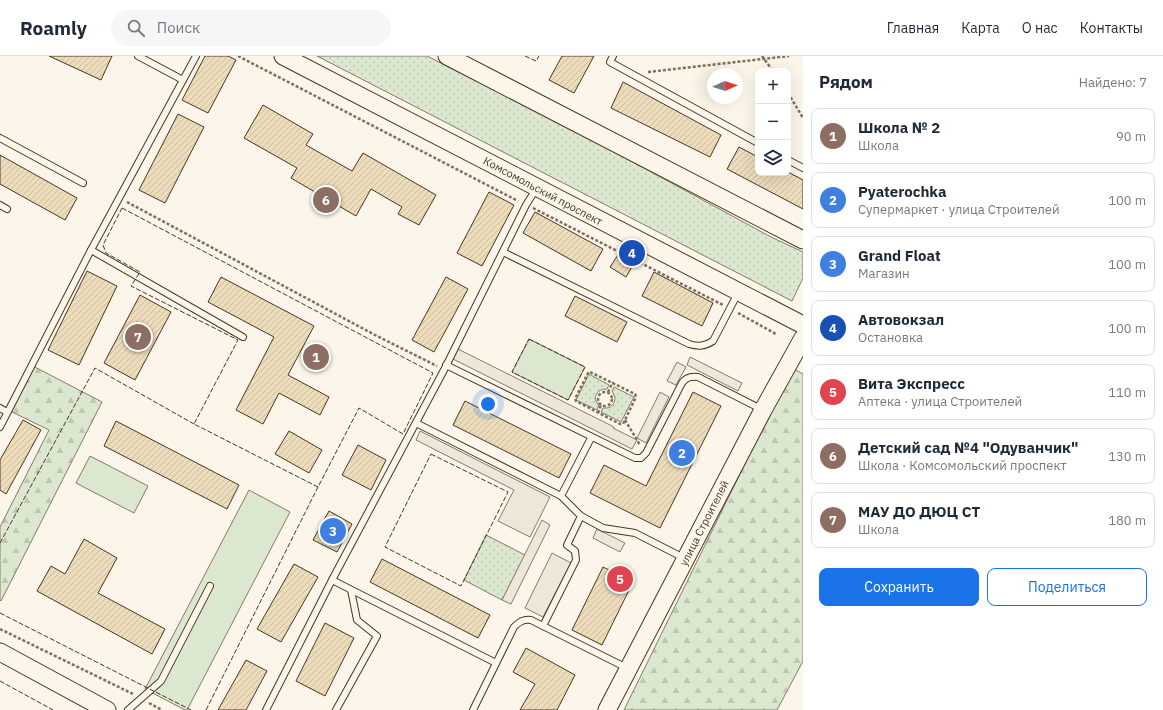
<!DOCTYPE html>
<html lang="ru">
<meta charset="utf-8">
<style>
:root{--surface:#fff;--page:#f6f6f7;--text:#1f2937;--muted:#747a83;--line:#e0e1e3;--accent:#1a73e8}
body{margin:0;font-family:"IBM Plex Sans",sans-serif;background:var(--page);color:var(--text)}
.controls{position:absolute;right:12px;top:12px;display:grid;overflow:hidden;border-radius:8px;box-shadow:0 4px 16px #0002}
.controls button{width:36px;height:36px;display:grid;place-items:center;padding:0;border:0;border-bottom:1px solid var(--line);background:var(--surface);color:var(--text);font:20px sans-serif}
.compass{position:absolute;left:707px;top:12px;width:36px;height:36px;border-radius:50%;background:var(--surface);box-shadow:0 4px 16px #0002;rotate:87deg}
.you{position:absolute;left:488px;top:348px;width:14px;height:14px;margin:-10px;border:3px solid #fff;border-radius:50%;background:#1a73e8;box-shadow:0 0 0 6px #1a73e833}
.badge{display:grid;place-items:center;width:26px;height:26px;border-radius:50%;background:var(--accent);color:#fff;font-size:13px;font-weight:700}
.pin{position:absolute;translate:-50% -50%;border:2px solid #fff;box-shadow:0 1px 4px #0006}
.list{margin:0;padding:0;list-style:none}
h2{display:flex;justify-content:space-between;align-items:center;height:52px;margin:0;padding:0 16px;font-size:17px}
h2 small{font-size:13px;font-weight:400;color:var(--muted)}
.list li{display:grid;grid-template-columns:26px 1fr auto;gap:12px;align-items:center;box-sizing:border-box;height:56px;margin:0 8px 8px;padding:0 8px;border:1px solid var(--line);border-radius:8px}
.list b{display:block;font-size:15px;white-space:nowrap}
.list p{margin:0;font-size:13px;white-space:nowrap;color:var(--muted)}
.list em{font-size:13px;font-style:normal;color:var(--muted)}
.actions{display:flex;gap:8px;padding:12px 16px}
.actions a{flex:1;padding:9px 0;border:1px solid var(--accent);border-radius:8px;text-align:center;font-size:14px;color:var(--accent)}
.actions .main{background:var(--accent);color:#fff}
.icon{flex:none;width:22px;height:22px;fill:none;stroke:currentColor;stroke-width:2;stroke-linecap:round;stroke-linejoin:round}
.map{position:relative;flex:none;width:803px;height:654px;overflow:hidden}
header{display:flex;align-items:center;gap:24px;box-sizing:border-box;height:56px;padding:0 20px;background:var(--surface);border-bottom:1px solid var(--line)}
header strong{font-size:19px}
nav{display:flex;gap:22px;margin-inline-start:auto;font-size:14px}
.search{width:280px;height:36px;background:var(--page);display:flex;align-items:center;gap:10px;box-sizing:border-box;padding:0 14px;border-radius:22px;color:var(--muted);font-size:15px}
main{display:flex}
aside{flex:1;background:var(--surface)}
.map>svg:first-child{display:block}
.grass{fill:#dce7d0;stroke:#887966}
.forest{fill:url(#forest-firs);stroke:#887966}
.park{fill:url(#park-dots);stroke:#887966}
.parking{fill:#ede7d9;stroke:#887966}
.building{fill:url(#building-hatch);stroke:#4a3520}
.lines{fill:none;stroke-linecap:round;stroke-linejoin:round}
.lane-casing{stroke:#4a3520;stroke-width:8}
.secondary-casing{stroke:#4a3520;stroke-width:19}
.path{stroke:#7f6f5c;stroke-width:2.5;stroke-dasharray:3 2;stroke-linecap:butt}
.lane{stroke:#fbf6e9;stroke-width:6}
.secondary{stroke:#fbf6e9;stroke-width:17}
.fence{stroke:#4a3520;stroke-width:1;stroke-dasharray:5 2;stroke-linecap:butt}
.labels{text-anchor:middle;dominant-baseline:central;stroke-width:3;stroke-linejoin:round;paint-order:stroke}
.street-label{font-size:11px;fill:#4a3520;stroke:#fbf6e9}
</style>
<header>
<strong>Roamly</strong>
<div class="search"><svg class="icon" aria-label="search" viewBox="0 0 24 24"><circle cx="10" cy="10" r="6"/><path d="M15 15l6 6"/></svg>Поиск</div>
<nav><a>Главная</a><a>Карта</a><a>О нас</a><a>Контакты</a></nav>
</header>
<main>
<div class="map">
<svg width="803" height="654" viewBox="0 0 803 654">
<defs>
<pattern id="forest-firs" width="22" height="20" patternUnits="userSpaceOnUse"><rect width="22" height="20" fill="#dce7d0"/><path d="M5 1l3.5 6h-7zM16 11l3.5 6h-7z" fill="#bec7b2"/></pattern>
<pattern id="park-dots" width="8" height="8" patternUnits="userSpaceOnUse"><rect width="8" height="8" fill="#dce7d0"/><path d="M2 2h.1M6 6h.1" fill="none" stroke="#bec7b2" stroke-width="1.8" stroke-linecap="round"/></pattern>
<pattern id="building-hatch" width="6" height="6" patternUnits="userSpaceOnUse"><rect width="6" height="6" fill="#ecdcbc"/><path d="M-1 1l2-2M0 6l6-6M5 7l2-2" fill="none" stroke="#ccbda1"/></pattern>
</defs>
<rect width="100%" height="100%" fill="#fbf6e9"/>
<g class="grass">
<polygon points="529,283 585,311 568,344 512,316"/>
<polygon points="90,400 148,430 134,457 76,427"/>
<polygon points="249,434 290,456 187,654 185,654 145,633"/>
</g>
<g class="forest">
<polygon points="31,309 102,346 1,545 0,544 0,471 49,374 8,354"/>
<polygon points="792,312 803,318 803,605 777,654 624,654"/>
</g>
<g class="park">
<polygon points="317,0 427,0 583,79 771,181 803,196 803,222 792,245"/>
<path d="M589 318 609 329 607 333C600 333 596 336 595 343L599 350 597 354 576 344Z"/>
<path d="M614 331 634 341 621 366 601 356 603 352C611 353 615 348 615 341L612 335Z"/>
<polygon points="486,479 525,499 502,544 464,524"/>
</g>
<g class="parking">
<polygon points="458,293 614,371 613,372 637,384 632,393 453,303"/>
<polygon points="690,301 742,327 738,335 687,309"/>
<polygon points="677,306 686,311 676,329 667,325"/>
<polygon points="660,336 669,341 646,387 637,382"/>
<polygon points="420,375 550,441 530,481 498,465 514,434 416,384"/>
<polygon points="542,464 550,469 511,548 502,544"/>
<polygon points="597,473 625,487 620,496 593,482"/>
<polygon points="552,497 571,507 543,561 525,552"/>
</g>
<g class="building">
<polygon points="49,0 112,0 101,24"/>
<polygon points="205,0 228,0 236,4 208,57 182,44"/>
<polygon points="562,0 594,0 574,37 549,24"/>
<polygon points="623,26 721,79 710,101 611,52"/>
<polygon points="263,49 313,78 306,89 352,115 363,97 436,139 419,169 398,158 402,151 371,133 356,160 291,122 297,112 244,82"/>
<polygon points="178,58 204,71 165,147 139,134"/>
<polygon points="739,91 758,101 758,117 788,116 803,124 803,153 727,113"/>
<polygon points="0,99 77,142 65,164 0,128"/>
<polygon points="489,136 514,149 482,210 457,197"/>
<polygon points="535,156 603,193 591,215 523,177"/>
<polygon points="618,199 633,209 626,221 610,211"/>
<polygon points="87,215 117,230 79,309 48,294"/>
<polygon points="654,216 713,247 702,270 642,240"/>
<polygon points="221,221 314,270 288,319 329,341 320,359 279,337 263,368 236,354 274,281 208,246"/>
<polygon points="446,221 468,233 434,296 412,284"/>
<polygon points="140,239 171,256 135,324 104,307"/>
<polygon points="575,240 627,266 617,286 565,260"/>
<polygon points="693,336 721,350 660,472 590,437 604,409 646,430"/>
<polygon points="465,345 571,398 559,422 453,369"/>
<polygon points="23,364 41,374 6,438 0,434 0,404"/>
<polygon points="116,365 239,429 227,453 104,390"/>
<polygon points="289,375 322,394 309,417 275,398"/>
<polygon points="358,389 386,404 371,434 342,419"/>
<polygon points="329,455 352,468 337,496 313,484"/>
<polygon points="84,483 117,502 98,537 165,573 152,598 37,535 51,510 65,518"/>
<polygon points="382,503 490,559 478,582 370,526"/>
<polygon points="294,508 318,521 281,586 257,573"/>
<polygon points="603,511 633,526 602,589 572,574"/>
<polygon points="325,567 354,582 325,640 296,625"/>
<polygon points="526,592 575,619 557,654 520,654 535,628 513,616"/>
<polygon points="246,604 267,615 246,654 218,654"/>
</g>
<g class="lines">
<defs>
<g id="lane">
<polyline points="138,0 183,24"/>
<polyline points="613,0 610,6 758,87"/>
<polyline points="0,82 83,127"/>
<polyline points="788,104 803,112"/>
<polyline points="0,149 7,153"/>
<polyline points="91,194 243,281"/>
<path d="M503 196 689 288C699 291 705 290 713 285L738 237"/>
<path d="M446 309 635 402H641L646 397 682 327C686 321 691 320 698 321L763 354"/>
<polyline points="0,352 7,356"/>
<polyline points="416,367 561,440"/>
<polyline points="0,371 91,194 196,0"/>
<polyline points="591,382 561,440 581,460 603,472 635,477 684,502"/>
<polyline points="543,570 576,504 575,495 567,489 581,460"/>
<polyline points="496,607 332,524 444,314 526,149 536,133"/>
<polyline points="128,654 161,625 210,530"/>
<polyline points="266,654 332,524"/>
<polyline points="336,654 377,580 357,564 351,534"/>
<path d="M473 654 514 571C519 566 523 563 531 564L627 612"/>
</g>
<g id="secondary">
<polyline points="283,0 803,269"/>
<polyline points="447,0 803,184"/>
<polyline points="0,596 107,654"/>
<polyline points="607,654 763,354 803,282"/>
</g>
</defs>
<use href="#lane" class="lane-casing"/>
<use href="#secondary" class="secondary-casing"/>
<g class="path">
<polyline points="238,0 518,145"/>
<polyline points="762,0 773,15"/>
<polyline points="648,16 789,0"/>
<polyline points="788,37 803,62"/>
<polyline points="127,146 375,279 437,310"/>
<polyline points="533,152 723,249"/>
<polyline points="738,257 776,278"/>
<polygon points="590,316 635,338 636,341 623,368 620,368 576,345 575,343 588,317"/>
<circle cx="605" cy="343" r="7"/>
<polyline points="608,336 613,326"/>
<polyline points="598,357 601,349"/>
<polyline points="625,364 640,389"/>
<polyline points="0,573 133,638"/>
<polyline points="149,647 162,654"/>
</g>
<use href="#lane" class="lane"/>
<use href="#secondary" class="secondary"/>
<g class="fence">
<polyline points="525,0 536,5 539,0"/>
<polygon points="122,152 433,317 403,378 359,352 318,431 194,368 238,284 131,230 140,216 106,197 103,189"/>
<polygon points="529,283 585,311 568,344 512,316"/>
<polygon points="431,398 508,436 461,530 385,491"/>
<polyline points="0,487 95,312 194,368"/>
<polyline points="0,557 191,654"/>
<polyline points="0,625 53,654"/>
<polyline points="206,654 318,431"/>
</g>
</g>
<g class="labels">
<g class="street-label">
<text transform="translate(543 135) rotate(28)">Комсомольский проспект</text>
<text transform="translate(704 467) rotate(-63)">улица Строителей</text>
</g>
</g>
</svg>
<div class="controls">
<button>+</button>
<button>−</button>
<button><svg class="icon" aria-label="layers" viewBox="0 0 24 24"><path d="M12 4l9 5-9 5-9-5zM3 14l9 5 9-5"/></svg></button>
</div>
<svg class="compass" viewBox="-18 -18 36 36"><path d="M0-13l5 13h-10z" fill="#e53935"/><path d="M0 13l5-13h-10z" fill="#747a83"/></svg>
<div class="you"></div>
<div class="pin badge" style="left:316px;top:301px;background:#8d6e63">1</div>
<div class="pin badge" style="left:682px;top:397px;background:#3f7fe0">2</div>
<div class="pin badge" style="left:333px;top:475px;background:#3f7fe0">3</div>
<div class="pin badge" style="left:632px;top:197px;background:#1a4fb4">4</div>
<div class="pin badge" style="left:620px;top:523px;background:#e0444e">5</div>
<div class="pin badge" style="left:326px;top:144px;background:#8d6e63">6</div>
<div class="pin badge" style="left:138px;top:281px;background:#8d6e63">7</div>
</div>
<aside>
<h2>Рядом<small>Найдено: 7</small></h2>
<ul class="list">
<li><span class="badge" style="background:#8d6e63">1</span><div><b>Школа № 2</b><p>Школа</p></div><em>90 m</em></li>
<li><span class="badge" style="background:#3f7fe0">2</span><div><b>Pyaterochka</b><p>Супермаркет · улица Строителей</p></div><em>100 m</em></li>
<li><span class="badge" style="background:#3f7fe0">3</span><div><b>Grand Float</b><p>Магазин</p></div><em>100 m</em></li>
<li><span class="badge" style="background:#1a4fb4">4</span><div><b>Автовокзал</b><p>Остановка</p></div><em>100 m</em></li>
<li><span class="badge" style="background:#e0444e">5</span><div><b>Вита Экспресс</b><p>Аптека · улица Строителей</p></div><em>110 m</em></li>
<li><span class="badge" style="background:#8d6e63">6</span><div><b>Детский сад №4 &quot;Одуванчик&quot;</b><p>Школа · Комсомольский проспект</p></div><em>130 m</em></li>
<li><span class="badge" style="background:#8d6e63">7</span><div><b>МАУ ДО ДЮЦ СТ</b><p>Школа</p></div><em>180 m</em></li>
</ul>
<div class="actions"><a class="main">Сохранить</a><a>Поделиться</a></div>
</aside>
</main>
